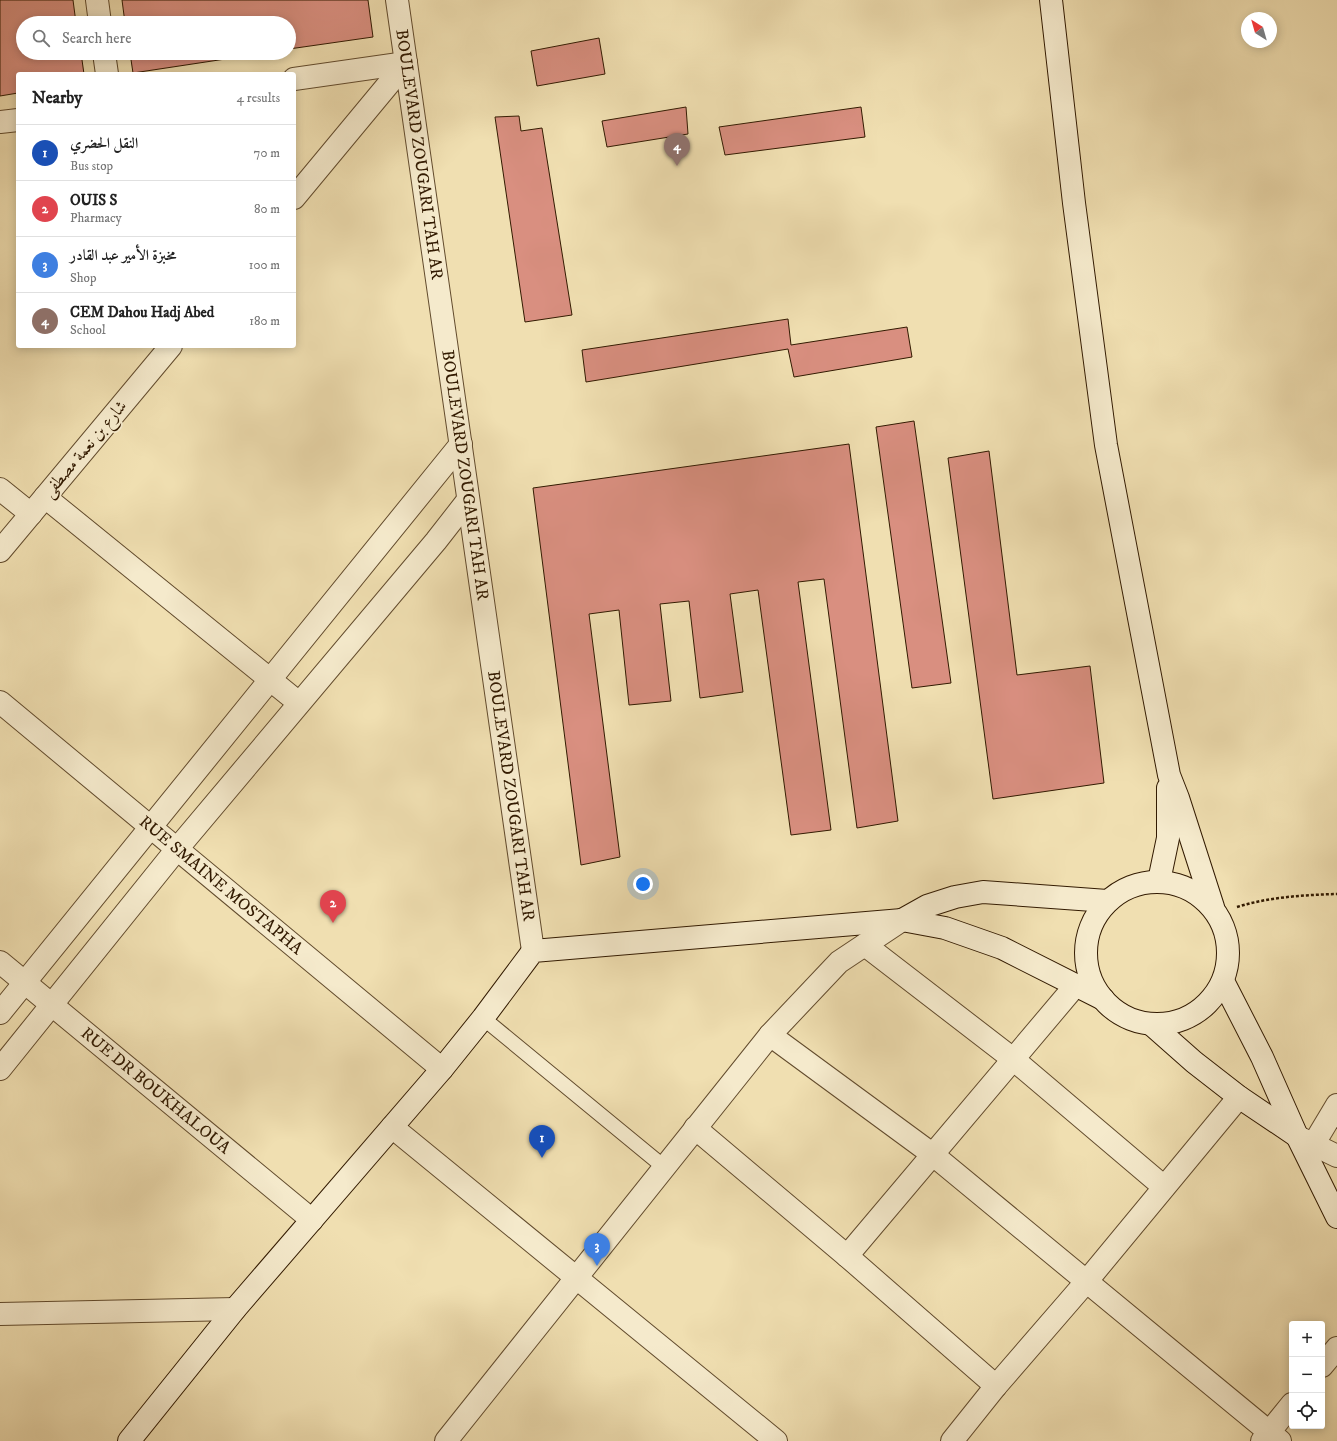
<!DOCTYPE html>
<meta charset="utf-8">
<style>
:root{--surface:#fff;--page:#f6f6f6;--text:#222;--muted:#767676;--line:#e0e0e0;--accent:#db2777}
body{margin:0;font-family:"IM FELL DW Pica",Amiri,serif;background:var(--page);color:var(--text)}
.controls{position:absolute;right:12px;bottom:12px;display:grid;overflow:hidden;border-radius:4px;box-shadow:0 2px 10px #0003}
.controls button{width:36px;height:36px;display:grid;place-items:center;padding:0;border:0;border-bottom:1px solid var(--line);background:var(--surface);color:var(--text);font:20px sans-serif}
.compass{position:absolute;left:1241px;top:12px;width:36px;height:36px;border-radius:50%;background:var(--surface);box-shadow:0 2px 10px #0003;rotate:323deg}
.you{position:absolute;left:643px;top:884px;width:14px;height:14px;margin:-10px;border:3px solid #fff;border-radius:50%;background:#1a73e8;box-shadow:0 0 0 6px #1a73e833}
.badge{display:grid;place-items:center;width:26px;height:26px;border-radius:50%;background:var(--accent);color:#fff;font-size:13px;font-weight:700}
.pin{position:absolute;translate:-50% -33px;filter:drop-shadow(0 1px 2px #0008)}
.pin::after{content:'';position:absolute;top:21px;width:14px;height:12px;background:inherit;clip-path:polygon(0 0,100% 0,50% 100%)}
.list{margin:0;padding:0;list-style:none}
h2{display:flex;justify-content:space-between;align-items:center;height:52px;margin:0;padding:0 16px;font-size:17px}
h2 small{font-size:13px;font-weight:400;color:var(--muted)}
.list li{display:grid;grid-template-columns:26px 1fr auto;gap:12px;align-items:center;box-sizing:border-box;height:56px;padding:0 16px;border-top:1px solid var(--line)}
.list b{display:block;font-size:15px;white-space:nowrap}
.list p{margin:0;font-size:13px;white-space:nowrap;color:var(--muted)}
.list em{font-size:13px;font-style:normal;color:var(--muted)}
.icon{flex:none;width:22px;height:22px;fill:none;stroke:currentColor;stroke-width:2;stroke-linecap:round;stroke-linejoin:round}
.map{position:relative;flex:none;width:1337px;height:1441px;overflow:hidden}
.search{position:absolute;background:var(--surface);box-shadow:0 2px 10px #0003;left:16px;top:16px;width:280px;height:44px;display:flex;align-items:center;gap:10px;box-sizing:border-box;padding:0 14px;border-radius:22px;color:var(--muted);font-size:15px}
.panel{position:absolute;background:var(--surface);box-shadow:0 2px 10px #0003;left:16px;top:72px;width:280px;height:276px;border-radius:4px}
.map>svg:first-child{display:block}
.building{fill:#d98f80;stroke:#321a01}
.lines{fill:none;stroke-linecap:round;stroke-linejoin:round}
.lane-casing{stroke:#624b2d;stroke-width:16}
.street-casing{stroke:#624b2d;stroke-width:24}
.secondary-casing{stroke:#321a01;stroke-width:24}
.path{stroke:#321a01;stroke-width:2.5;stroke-dasharray:3 2;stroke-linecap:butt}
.lane{stroke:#f5eacc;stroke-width:14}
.street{stroke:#f5eacc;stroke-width:22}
.secondary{stroke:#f5eacc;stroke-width:22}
.labels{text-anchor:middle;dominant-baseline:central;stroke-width:3.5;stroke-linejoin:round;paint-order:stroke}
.street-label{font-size:17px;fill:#321a01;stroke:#f5eacc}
</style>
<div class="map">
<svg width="1337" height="1441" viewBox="0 0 1337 1441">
<rect width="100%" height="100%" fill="#f0dfb1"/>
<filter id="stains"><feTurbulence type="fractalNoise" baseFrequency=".005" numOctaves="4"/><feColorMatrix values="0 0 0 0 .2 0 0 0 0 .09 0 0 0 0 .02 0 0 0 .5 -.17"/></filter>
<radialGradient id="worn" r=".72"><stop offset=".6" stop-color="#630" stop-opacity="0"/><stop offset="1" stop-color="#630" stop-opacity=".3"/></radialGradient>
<g class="building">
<polygon points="0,0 73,0 76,23 23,23 23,53 81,53 84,74 18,74 18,93 0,96"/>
<polygon points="122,0 368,0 373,37 289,49 289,23 125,23"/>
<polygon points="599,38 605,74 537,86 531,51"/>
<polygon points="130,53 265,53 133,73"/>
<polygon points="686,107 688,134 607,147 602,121"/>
<polygon points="861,107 865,137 725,155 719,127"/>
<polygon points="519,116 521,131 542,128 572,315 525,322 495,117"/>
<polygon points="788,319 791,345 907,327 912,357 794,377 788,349 586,382 582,350"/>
<polygon points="914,421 951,683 912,688 876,427"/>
<polygon points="849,444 898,821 857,828 824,579 798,582 831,830 791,835 758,590 730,594 743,692 700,698 689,601 660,604 671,701 629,705 619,610 589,614 620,857 581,865 533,488"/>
<polygon points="989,451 1017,675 1090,666 1104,783 993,799 948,458"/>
</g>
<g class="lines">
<defs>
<polyline id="lane" points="483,1018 664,1167"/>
<g id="street">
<polyline points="97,0 100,23"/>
<path id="s1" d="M397 0 533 951"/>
<polyline points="104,53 107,74"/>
<polyline points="294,79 406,63"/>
<polyline points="0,122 18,120"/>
<polyline points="294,198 406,63"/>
<polyline points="0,489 31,514"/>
<polyline points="45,497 299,703"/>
<polyline points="0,551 171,346"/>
<path id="s2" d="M0 702 442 1069"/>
<polyline points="865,945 1013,1059 1164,1187"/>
<path id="s3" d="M0 962 312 1220"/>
<polyline points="0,1013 461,444"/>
<polyline points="770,1035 932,1154 1280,1441"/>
<polyline points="0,1069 177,849 436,541 468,500"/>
<polyline points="392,1127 776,1441"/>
<polyline points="695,1128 847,1256 996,1386"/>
<polyline points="1300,1138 1337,1156"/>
<polyline points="1313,1145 1337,1105"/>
<polyline points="847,1256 1075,986"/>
<polyline points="0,1314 235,1309"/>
<polyline points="1322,1366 1337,1348"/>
<polyline points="446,1441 770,1035 839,962 902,920"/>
<polyline points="952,1441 996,1386 1086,1282 1239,1097"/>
<polyline points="1262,1441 1292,1404"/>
</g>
<g id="secondary">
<polyline points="1051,0 1074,203 1106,445 1169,775 1178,798 1213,907"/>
<polyline points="1159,881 1168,838 1168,788"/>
<circle cx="1157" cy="953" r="71"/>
<polyline points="902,920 927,906 955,897 983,892 1107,901"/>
<polyline points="1223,981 1262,1057 1297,1136 1337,1217"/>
<polyline points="1151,1024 1194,1062 1239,1097 1297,1136"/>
<polyline points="129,1441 235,1309 442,1069 483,1018 533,951 902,920 945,928 1002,948 1103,999"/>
</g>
</defs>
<use href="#lane" class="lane-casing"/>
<use href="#street" class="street-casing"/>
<use href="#secondary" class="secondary-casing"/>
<path class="path" d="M1237 907C1269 897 1303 895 1337 894"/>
<use href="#lane" class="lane"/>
<use href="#street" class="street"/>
<use href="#secondary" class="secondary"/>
</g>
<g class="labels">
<g class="street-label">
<text stroke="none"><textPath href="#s1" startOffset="156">BOULEVARD ZOUGARI TAH AR</textPath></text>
<text transform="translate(85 449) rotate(-50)">شارع بن نعمة مصطفى</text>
<text stroke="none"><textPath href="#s1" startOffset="480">BOULEVARD ZOUGARI TAH AR</textPath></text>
<text stroke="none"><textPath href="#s1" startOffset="804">BOULEVARD ZOUGARI TAH AR</textPath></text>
<text stroke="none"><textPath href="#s2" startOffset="287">RUE SMAINE MOSTAPHA</textPath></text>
<text stroke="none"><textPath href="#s3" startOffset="202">RUE DR BOUKHALOUA</textPath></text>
</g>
</g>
<rect width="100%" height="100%" filter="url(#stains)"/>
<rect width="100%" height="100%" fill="url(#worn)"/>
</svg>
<div class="controls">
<button>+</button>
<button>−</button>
<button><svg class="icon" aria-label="locate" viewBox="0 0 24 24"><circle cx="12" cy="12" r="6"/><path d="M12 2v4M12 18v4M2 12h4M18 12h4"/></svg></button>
</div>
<svg class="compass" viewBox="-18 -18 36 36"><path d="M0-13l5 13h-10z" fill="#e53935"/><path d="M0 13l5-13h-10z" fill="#767676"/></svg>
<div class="you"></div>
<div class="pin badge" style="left:542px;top:1158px;background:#1a4fb4">1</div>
<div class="pin badge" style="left:333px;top:923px;background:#e0444e">2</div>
<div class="pin badge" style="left:597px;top:1266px;background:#3f7fe0">3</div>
<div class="pin badge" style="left:677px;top:166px;background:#8d6e63">4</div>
<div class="search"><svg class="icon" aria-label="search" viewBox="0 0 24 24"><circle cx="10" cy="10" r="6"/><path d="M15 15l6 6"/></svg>Search here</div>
<section class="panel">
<h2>Nearby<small>4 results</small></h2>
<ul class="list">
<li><span class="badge" style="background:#1a4fb4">1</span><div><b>النقل الحضري</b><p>Bus stop</p></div><em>70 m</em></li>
<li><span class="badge" style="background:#e0444e">2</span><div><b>OUIS S</b><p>Pharmacy</p></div><em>80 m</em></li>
<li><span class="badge" style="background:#3f7fe0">3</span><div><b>مخبزة الأمير عبد القادر</b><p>Shop</p></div><em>100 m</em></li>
<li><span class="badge" style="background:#8d6e63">4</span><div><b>CEM Dahou Hadj Abed</b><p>School</p></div><em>180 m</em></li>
</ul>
</section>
</div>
